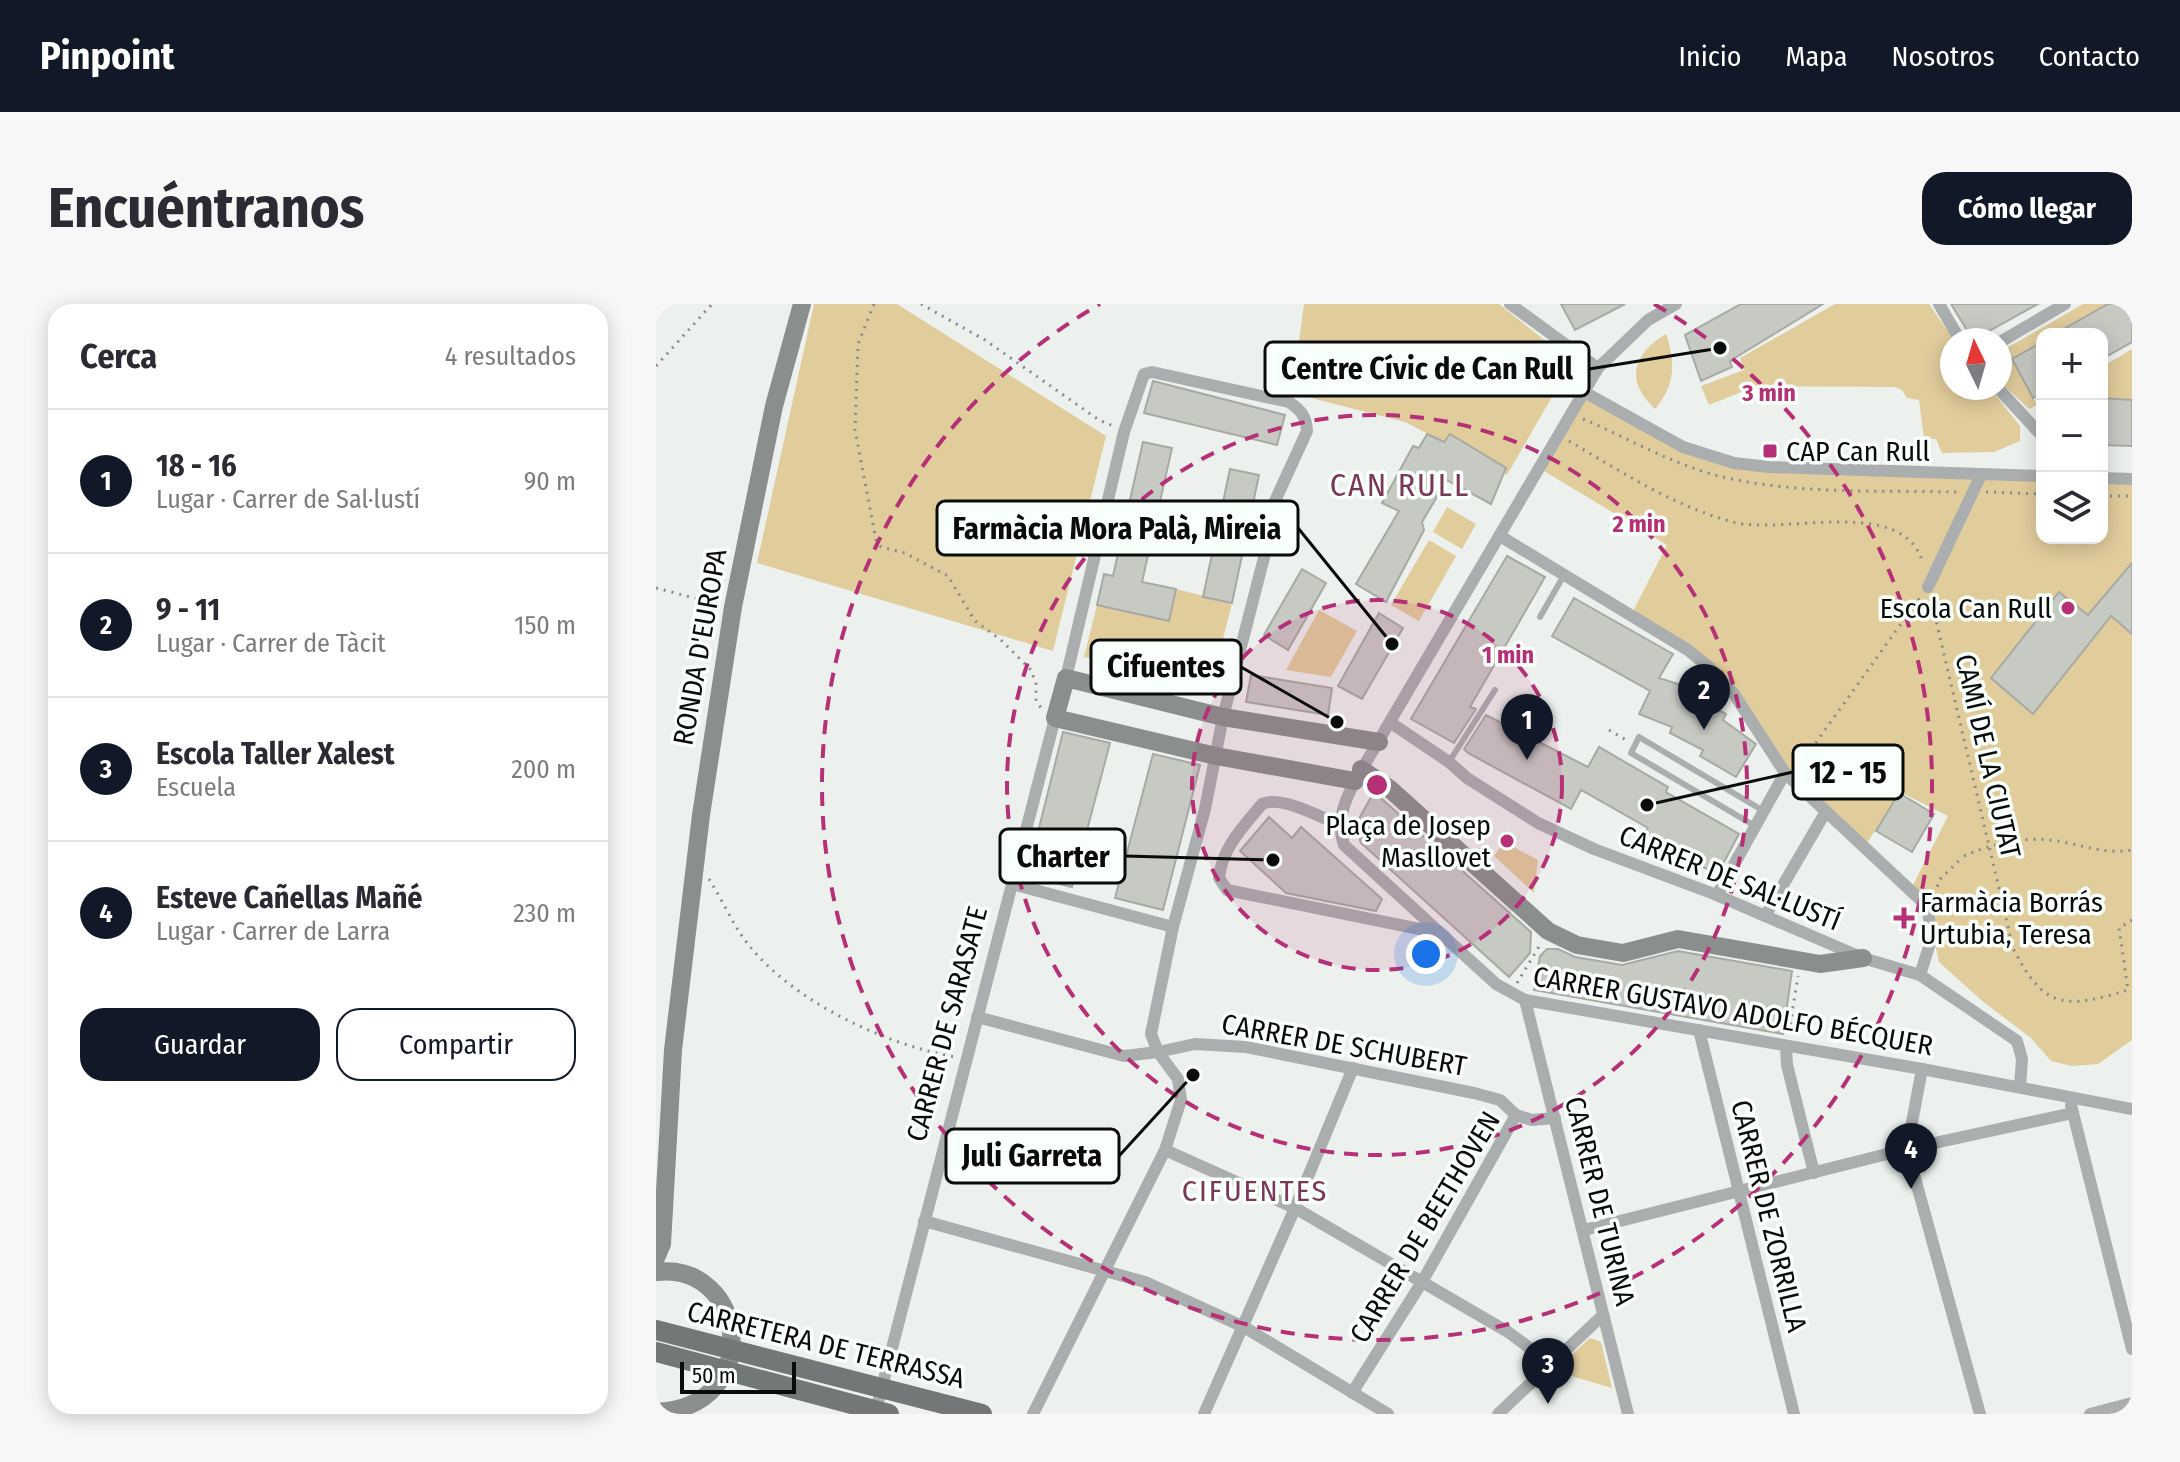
<!DOCTYPE html>
<html lang="es">
<meta charset="utf-8">
<style>
:root{--surface:#fff;--page:#f7f7f7;--text:#2b2b33;--muted:#7c7c81;--line:#e1e1e2;--accent:#111827}
body{margin:0;font-family:"Fira Sans Condensed",sans-serif;background:var(--page);color:var(--text)}
.controls{position:absolute;right:24px;top:24px;display:grid;overflow:hidden;border-radius:16px;box-shadow:0 4px 20px #0003}
.controls button{width:72px;height:72px;display:grid;place-items:center;padding:0;border:0;border-bottom:2px solid var(--line);background:var(--surface);color:var(--text);font:40px sans-serif}
.compass{position:absolute;left:1284px;top:24px;width:72px;height:72px;border-radius:50%;background:var(--surface);box-shadow:0 4px 20px #0003;rotate:355deg}
.scale{position:absolute;left:24px;bottom:20px;width:116px;box-sizing:border-box;padding-left:8px;border:4px solid #0a0c0b;border-top:0;font-size:22px;line-height:28px;white-space:nowrap;color:#0a0c0b;-webkit-text-stroke:6px #f9fffa;paint-order:stroke}
.you{position:absolute;left:770px;top:650px;width:28px;height:28px;margin:-20px;border:6px solid #fff;border-radius:50%;background:#1a73e8;box-shadow:0 0 0 12px #1a73e833}
.badge{display:grid;place-items:center;width:52px;height:52px;border-radius:50%;background:var(--accent);color:#fff;font-size:26px;font-weight:700}
.pin{position:absolute;translate:-50% -66px;filter:drop-shadow(0 2px 4px #0008)}
.pin::after{content:'';position:absolute;top:42px;width:28px;height:24px;background:inherit;clip-path:polygon(0 0,100% 0,50% 100%)}
.list{margin:0;padding:0;list-style:none}
h2{display:flex;justify-content:space-between;align-items:center;height:104px;margin:0;padding:0 32px;font-size:34px}
h2 small{font-size:26px;font-weight:400;color:var(--muted)}
.list li{display:grid;grid-template-columns:52px 1fr auto;gap:24px;align-items:center;box-sizing:border-box;height:144px;padding:0 32px;border-top:2px solid var(--line)}
.list b{display:block;font-size:30px;white-space:nowrap}
.list p{margin:0;font-size:26px;white-space:nowrap;color:var(--muted)}
.list em{font-size:26px;font-style:normal;color:var(--muted)}
.actions{display:flex;gap:16px;padding:24px 32px}
.actions a{flex:1;padding:18px 0;border:2px solid var(--accent);border-radius:24px;text-align:center;font-size:28px;color:var(--accent)}
.actions .main{background:var(--accent);color:#fff}
.icon{flex:none;width:44px;height:44px;fill:none;stroke:currentColor;stroke-width:2;stroke-linecap:round;stroke-linejoin:round}
.map{position:relative;flex:none;width:1476px;height:1110px;overflow:hidden;border-radius:24px}
header{display:flex;align-items:center;gap:48px;box-sizing:border-box;height:112px;padding:0 40px;background:var(--accent);color:#fff}
header strong{font-size:38px}
nav{display:flex;gap:44px;margin-inline-start:auto;font-size:28px}
.intro{display:flex;align-items:center;justify-content:space-between;box-sizing:border-box;height:192px;padding:0 48px}
h1{margin:0;font-size:56px}
.button{padding:20px 36px;border-radius:24px;background:var(--accent);color:#fff;font-size:28px;font-weight:700}
main{display:flex;gap:48px;padding:0 48px}
aside{flex:1;background:var(--surface);border-radius:24px;box-shadow:0 4px 20px #0003}
.map>svg:first-child{display:block}
.green{fill:#e1cc9c}
.building{fill:#c7c9c3;stroke:#a7a9a3;stroke-width:2}
.lines{fill:none;stroke-linecap:round;stroke-linejoin:round}
.path{stroke:#888b89;stroke-width:3;stroke-dasharray:2 6;stroke-linecap:butt}
.lane{stroke:#abaeae;stroke-width:6}
.street{stroke:#abaeae;stroke-width:12}
.secondary{stroke:#8a8f8e;stroke-width:18}
.primary{stroke:#727877;stroke-width:20}
.ring{fill:none;stroke:#b53076;stroke-width:4;stroke-dasharray:14 10}
.poi-dot{fill:#b53076;stroke:#f9fffa;stroke-width:3}
.labels{text-anchor:middle;dominant-baseline:central;stroke-width:7;stroke-linejoin:round;paint-order:stroke}
.poi-label{font-size:28px;fill:#0a0c0b;stroke:#f9fffa;text-anchor:start}
.street-label{font-size:28px;fill:#0a0c0b;stroke:#f9fffa}
.neighbourhood-label{font-size:30px;letter-spacing:2px;fill:#7a3756;stroke:#f9fffa}
.quarter-label{font-size:32px;letter-spacing:2px;fill:#7a3756;stroke:#f9fffa}
.centre{fill:#b53076;stroke:#f9fffa;stroke-width:4}
.ring-label{font-size:24px;text-anchor:middle;font-weight:bold;fill:#b53076;stroke:#f9fffa;stroke-width:7;stroke-linejoin:round;paint-order:stroke}
.leader{fill:none;stroke:#0a0c0b;stroke-width:3}
.callout-dot{fill:#0a0c0b;stroke:#f9fffa;stroke-width:3}
.callout{fill:#f9fffa;stroke:#0a0c0b;stroke-width:3}
.callout-label{font-size:30px;text-anchor:middle;font-weight:bold;fill:#0a0c0b}
</style>
<header>
<strong>Pinpoint</strong>
<nav><a>Inicio</a><a>Mapa</a><a>Nosotros</a><a>Contacto</a></nav>
</header>
<div class="intro"><h1>Encuéntranos</h1><a class="button">Cómo llegar</a></div>
<main>
<aside>
<h2>Cerca<small>4 resultados</small></h2>
<ul class="list">
<li><span class="badge">1</span><div><b>18 - 16</b><p>Lugar · Carrer de Sal·lustí</p></div><em>90 m</em></li>
<li><span class="badge">2</span><div><b>9 - 11</b><p>Lugar · Carrer de Tàcit</p></div><em>150 m</em></li>
<li><span class="badge">3</span><div><b>Escola Taller Xalest</b><p>Escuela</p></div><em>200 m</em></li>
<li><span class="badge">4</span><div><b>Esteve Cañellas Mañé</b><p>Lugar · Carrer de Larra</p></div><em>230 m</em></li>
</ul>
<div class="actions"><a class="main">Guardar</a><a>Compartir</a></div>
</aside>
<div class="map">
<svg width="1476" height="1110" viewBox="0 0 1476 1110">
<rect width="100%" height="100%" fill="#ecf1ed"/>
<g class="green">
<polygon points="158,0 241,0 450,132 397,347 101,259"/>
<polygon points="648,0 843,0 916,58 851,171 749,118 636,89"/>
<polygon points="1179,0 1273,0 1298,36 1296,84 1334,84 1364,122 1364,137 1338,148 1286,149 1280,135 1268,134 1263,96 1251,94 1246,86 1239,83 1100,82 1053,101 1045,82 1088,66 1084,54"/>
<polygon points="1427,0 1452,0 1399,30 1386,30 1386,38 1356,55 1381,100 1386,98 1386,111 1381,101 1373,105 1344,78 1344,48"/>
<path d="M1010 30C1020 59 1019 81 999 105 968 76 977 50 1010 30Z"/>
<polygon points="1476,45 1476,96 1446,94 1446,63"/>
<polygon points="928,88 1027,143 1078,159 1386,172 1386,234 1446,234 1446,174 1476,175 1476,736 1442,760 1416,762 1395,757 1375,734 1325,696 1283,658 1271,602 1254,587 1292,512 1244,488 1211,539 1129,469 1054,364 975,311 1011,241 883,164"/>
<polygon points="791,203 820,220 806,245 777,228"/>
<polygon points="773,236 800,252 763,317 735,301"/>
<polygon points="520,285 576,299 555,383 428,353 441,301 512,317"/>
<polygon points="663,306 701,327 675,373 630,366"/>
<polygon points="848,538 882,556 878,589 838,552"/>
<polygon points="934,1034 945,1038 956,1084 898,1067"/>
</g>
<g class="building">
<polygon points="905,0 969,0 919,26"/>
<polygon points="1085,0 1167,0 1074,57 1076,63 1045,77 1029,31"/>
<polygon points="1295,0 1382,0 1317,36"/>
<polygon points="1452,0 1476,0 1476,38 1446,55 1446,30 1399,30"/>
<polygon points="1386,38 1386,89 1377,94 1356,55"/>
<polygon points="497,77 629,111 621,141 488,109"/>
<polygon points="1446,94 1476,96 1476,142 1446,141"/>
<polygon points="771,130 788,138 794,130 850,164 835,200 791,176 766,218 768,226 730,298 700,280 743,207 726,199 757,142 763,144"/>
<polygon points="487,138 516,144 486,278 520,285 513,317 441,301 448,270 457,272"/>
<polygon points="574,165 603,171 576,299 547,293"/>
<polygon points="851,252 889,273 814,403 820,405 798,439 755,415"/>
<polygon points="1476,259 1476,330 1455,312 1377,410 1335,374 1403,288 1432,311"/>
<polygon points="646,265 670,279 632,346 608,331"/>
<polygon points="918,294 1017,350 1003,374 1037,385 1035,391 1070,410 1067,416 1100,440 1080,473 1044,452 1047,446 1014,429 1016,423 983,410 994,387 896,332"/>
<polygon points="723,309 747,324 706,395 682,382"/>
<polygon points="595,371 676,384 672,411 590,398"/>
<polygon points="830,411 932,463 943,443 1012,483 1010,488 1083,530 1061,571 989,529 992,524 925,486 915,505 812,449 808,445"/>
<polygon points="407,428 454,439 416,583 371,572"/>
<polygon points="497,450 544,461 507,606 459,594"/>
<polygon points="718,488 875,628 874,649 853,673 705,539 701,528 701,518"/>
<polygon points="1243,489 1278,510 1256,548 1220,527"/>
<polygon points="613,513 636,534 645,523 726,595 720,607 630,589 584,547"/>
<polygon points="891,645 902,645 919,653 966,661 1022,647 1136,667 1127,730 878,686 884,652"/>
</g>
<g class="lines">
<g class="path">
<polyline points="218,0 202,40 199,126 220,236 225,243 249,249 292,272 319,317 345,336 375,366 380,380 380,397 386,405"/>
<polyline points="265,0 329,36 443,116 457,122"/>
<polyline points="0,62 56,0"/>
<path d="M927 115C972 134 1015 160 1063 172 1140 191 1224 186 1302 188"/>
<path d="M913 137C966 168 1017 202 1077 218 1127 232 1249 190 1267 260"/>
<polyline points="1330,188 1386,190"/>
<polyline points="1446,192 1476,192"/>
<polyline points="0,284 61,300"/>
<path d="M1275 295 1357 644C1388 706 1410 705 1472 686L1463 624 1476 616"/>
<polyline points="953,426 972,437"/>
<polyline points="1141,465 1265,292"/>
<path d="M1308 552C1340 538 1373 531 1407 538 1432 543 1451 550 1476 546"/>
<path d="M53 575C64 592 73 612 84 629 126 693 226 740 299 753"/>
<polyline points="1278,590 1285,574 1307,553"/>
<polyline points="861,679 884,641"/>
<polyline points="1133,728 1142,672"/>
</g>
<g class="lane">
<polyline points="884,313 908,271"/>
<polyline points="793,458 839,386"/>
<polyline points="1099,522 975,449 983,433 1106,506"/>
</g>
<g class="street">
<polyline points="854,0 942,64"/>
<path d="M1020 0 992 16 942 64 699 477C688 498 680 518 688 541L840 680 869 696 1266 765 1476 805"/>
<polyline points="1283,0 1304,36"/>
<polyline points="1344,38 1409,0"/>
<polyline points="1342,84 1386,132"/>
<polyline points="928,88 1027,143 1078,159 1113,163 1386,172"/>
<polyline points="1446,174 1476,175"/>
<polyline points="844,232 1032,346 1054,364 1078,390 1129,469 1271,602 1276,633 1264,671"/>
<polyline points="1272,283 1325,171"/>
<polyline points="735,419 793,458 811,474 882,519 938,545 1058,590 1207,654 1264,671 1361,737 1366,755 1364,783"/>
<path d="M684 521C664 513 625 491 606 500 587 523 566 544 563 574L571 586 783 629"/>
<polyline points="356,580 517,623"/>
<polyline points="1061,591 1129,469"/>
<polyline points="1109,612 1169,509"/>
<polyline points="869,696 972,1110"/>
<polyline points="321,713 468,752 502,748 539,740 590,743 818,789 844,796 860,811 876,816 899,814"/>
<polyline points="1043,726 1138,1110"/>
<polyline points="1130,742 1131,761 1158,869"/>
<polyline points="1266,765 1251,845 1324,1110"/>
<polyline points="1415,801 1476,1045"/>
<polyline points="509,846 639,904 852,1028 894,1059"/>
<polyline points="268,917 489,978 588,1023 732,1110"/>
<polyline points="928,926 1251,845 1417,809"/>
<polyline points="696,1089 766,978 860,811"/>
<polyline points="220,1106 399,414"/>
<path d="M377 1110 509 846 525 796 522 775 502 748 495 730 517 623 549 505 567 413 612 238 619 197 651 127C650 112 645 106 633 98L496 68 488 70 468 128 410 374"/>
<polyline points="548,1110 639,904 697,764"/>
<polyline points="842,1110 947,1011"/>
<polyline points="1434,1110 1476,1099"/>
</g>
<g class="secondary">
<polyline points="705,465 734,485 892,627 921,641 967,649 1022,635 1164,660 1207,654"/>
<polyline points="699,477 560,452 399,414 410,374 567,413 723,438"/>
<polyline points="0,954 6,940 17,746 45,511 77,303 118,102 146,0"/>
<path d="M0 968C92 957 109 1104 0 1108"/>
</g>
<g class="primary">
<polyline points="0,1026 326,1110"/>
<polyline points="0,1048 233,1110"/>
</g>
</g>
<circle cx="721" cy="481" r="185" fill="#b53076" fill-opacity=".12"/>
<g class="ring">
<circle cx="721" cy="481" r="185"/>
<circle cx="721" cy="481" r="370"/>
<path d="M998 0A555 555 0 1 1 444 0"/>
</g>
<g class="poi-dot">
<rect x="1106" y="139" width="16" height="16" rx="4"/>
<circle cx="1412" cy="304" r="8"/>
<circle cx="851" cy="537" r="8"/>
<path d="M1244 602h8v8h8v8h-8v8h-8v-8h-8v-8h8z"/>
</g>
<g class="labels">
<g class="poi-label">
<text x="1130" y="147">CAP Can Rull</text>
<text x="1396" y="304" text-anchor="end">Escola Can Rull</text>
<text x="835" y="521" text-anchor="end">Plaça de Josep<tspan x="835" dy="32">Masllovet</tspan></text>
<text x="1264" y="598">Farmàcia Borrás<tspan x="1264" dy="32">Urtubia, Teresa</tspan></text>
</g>
<g class="street-label">
<text transform="translate(44 343) rotate(-80)">RONDA D'EUROPA</text>
<text transform="translate(1332 452) rotate(77)">CAMÍ DE LA CIUTAT</text>
<text transform="translate(1074 574) rotate(22)">CARRER DE SAL·LUSTÍ</text>
<text transform="translate(1077 707) rotate(10)">CARRER GUSTAVO ADOLFO BÉCQUER</text>
<text transform="translate(291 720) rotate(-75)">CARRER DE SARASATE</text>
<text transform="translate(688 741) rotate(10)">CARRER DE SCHUBERT</text>
<text transform="translate(944 897) rotate(76)">CARRER DE TURINA</text>
<text transform="translate(1113 912) rotate(76)">CARRER DE ZORRILLA</text>
<text transform="translate(769 923) rotate(-59)">CARRER DE BEETHOVEN</text>
<text transform="translate(170 1041) rotate(14)">CARRETERA DE TERRASSA</text>
</g>
<g class="neighbourhood-label">
<text x="599" y="887">CIFUENTES</text>
</g>
<g class="quarter-label">
<text x="744" y="181">CAN RULL</text>
</g>
</g>
<circle cx="721" cy="481" r="12" class="centre"/>
<g class="ring-label">
<text x="1113" y="97">3 min</text>
<text x="983" y="228">2 min</text>
<text x="852" y="359">1 min</text>
</g>
<path class="leader" d="M1064 44L933 65M736 340L642 224M681 418L585 363M991 501L1137 468M617 556L469 552M537 771L463 852"/>
<g class="callout-dot">
<circle cx="1064" cy="44" r="8"/>
<circle cx="736" cy="340" r="8"/>
<circle cx="681" cy="418" r="8"/>
<circle cx="991" cy="501" r="8"/>
<circle cx="617" cy="556" r="8"/>
<circle cx="537" cy="771" r="8"/>
</g>
<g class="callout">
<rect x="609" y="38" width="324" height="54" rx="8"/>
<rect x="281" y="197" width="361" height="54" rx="8"/>
<rect x="435" y="336" width="150" height="54" rx="8"/>
<rect x="1137" y="441" width="110" height="54" rx="8"/>
<rect x="344" y="525" width="125" height="54" rx="8"/>
<rect x="290" y="825" width="173" height="54" rx="8"/>
</g>
<g class="callout-label">
<text x="771" y="75">Centre Cívic de Can Rull</text>
<text x="461" y="235">Farmàcia Mora Palà, Mireia</text>
<text x="510" y="373">Cifuentes</text>
<text x="1192" y="479">12 - 15</text>
<text x="407" y="563">Charter</text>
<text x="376" y="862">Juli Garreta</text>
</g>
</svg>
<div class="controls">
<button>+</button>
<button>−</button>
<button><svg class="icon" aria-label="layers" viewBox="0 0 24 24"><path d="M12 4l9 5-9 5-9-5zM3 14l9 5 9-5"/></svg></button>
</div>
<svg class="compass" viewBox="-18 -18 36 36"><path d="M0-13l5 13h-10z" fill="#e53935"/><path d="M0 13l5-13h-10z" fill="#7c7c81"/></svg>
<div class="scale">50 m</div>
<div class="you"></div>
<div class="pin badge" style="left:871px;top:456px">1</div>
<div class="pin badge" style="left:1048px;top:426px">2</div>
<div class="pin badge" style="left:892px;top:1100px">3</div>
<div class="pin badge" style="left:1255px;top:885px">4</div>
</div>
</main>
